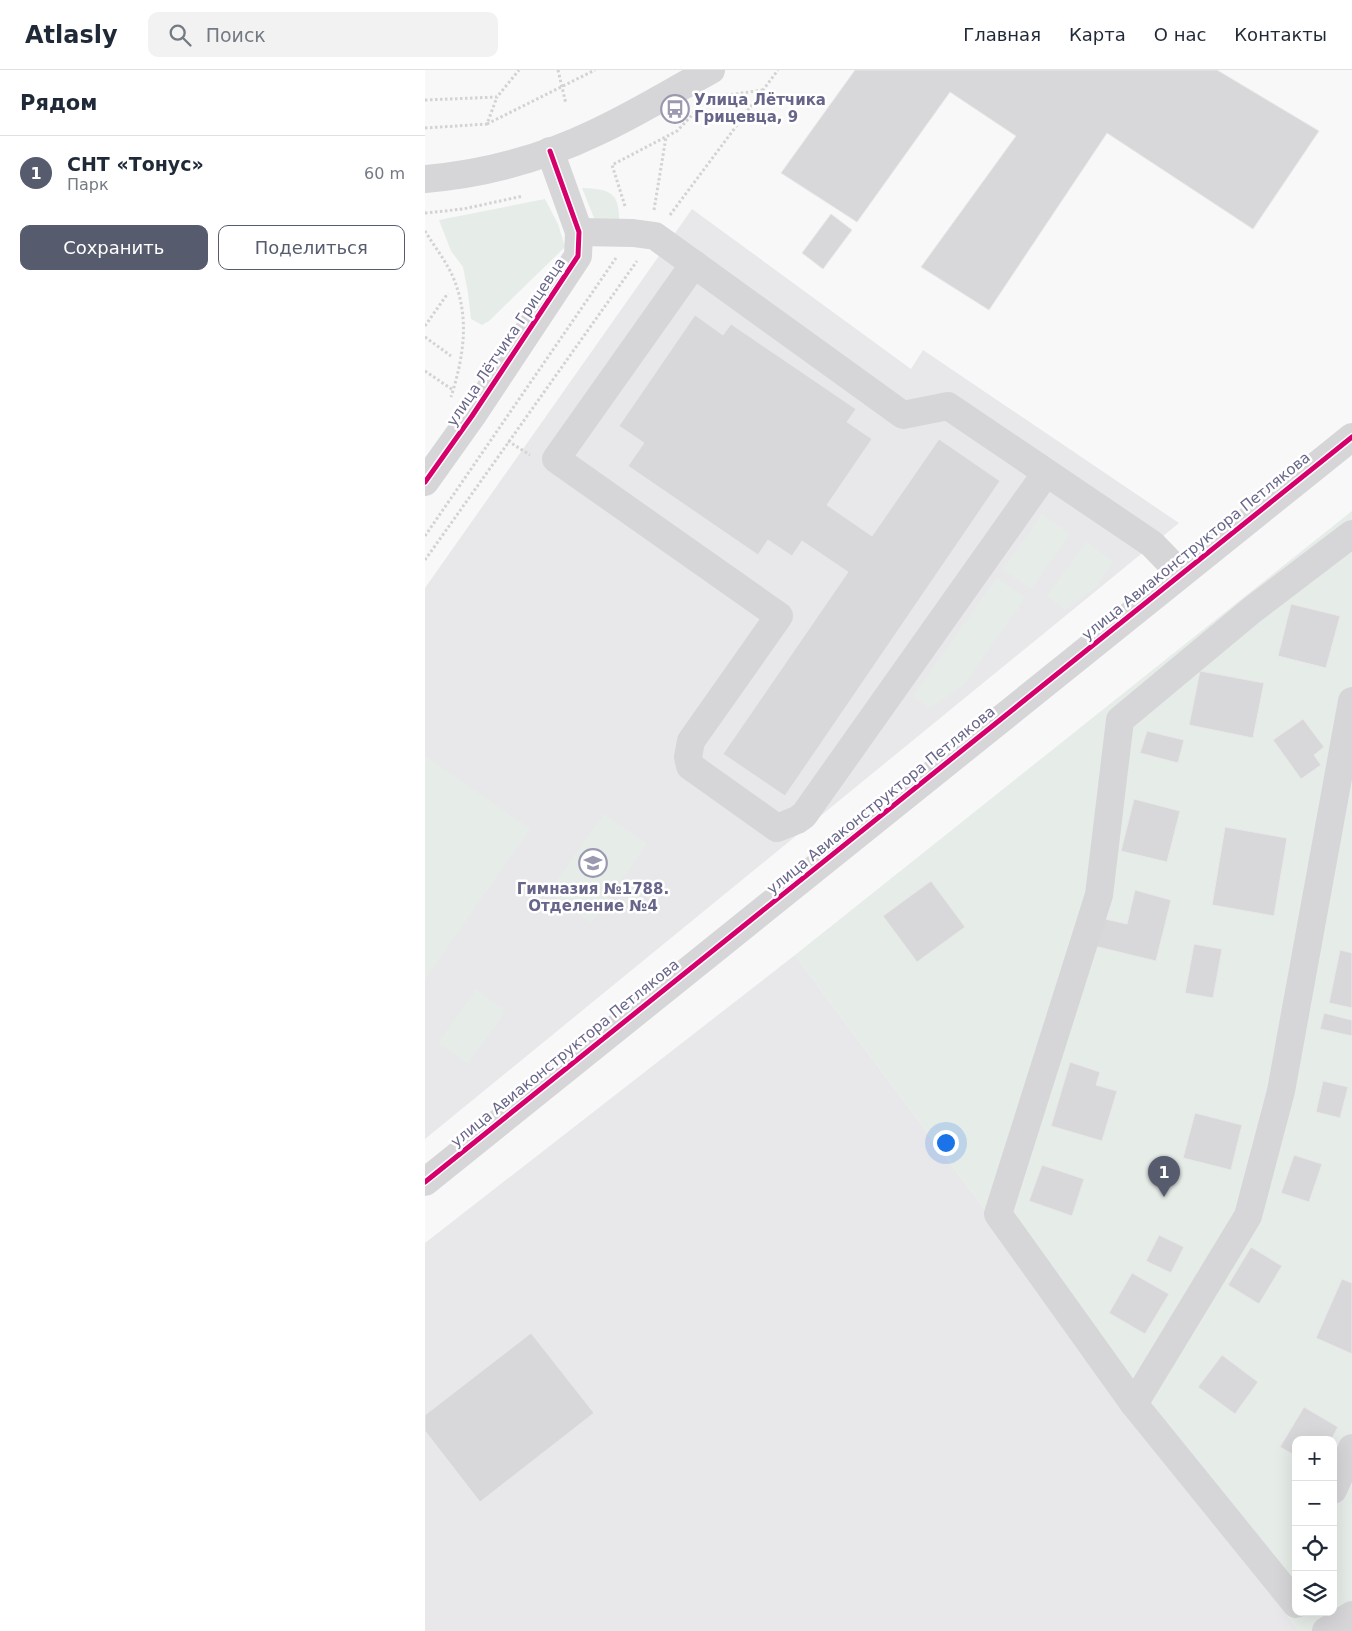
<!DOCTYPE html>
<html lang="ru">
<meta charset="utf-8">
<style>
:root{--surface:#fff;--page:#f2f2f3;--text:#1f2937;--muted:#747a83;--line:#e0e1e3;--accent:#565b6d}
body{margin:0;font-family:"DejaVu Sans",sans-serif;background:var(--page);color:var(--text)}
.controls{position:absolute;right:15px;bottom:15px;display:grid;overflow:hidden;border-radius:10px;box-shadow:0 5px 20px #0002}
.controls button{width:45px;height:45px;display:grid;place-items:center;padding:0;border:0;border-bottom:1px solid var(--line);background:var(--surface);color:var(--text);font:25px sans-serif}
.you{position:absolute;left:520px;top:1072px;width:18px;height:18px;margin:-12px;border:4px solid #fff;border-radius:50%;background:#1a73e8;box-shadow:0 0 0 8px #1a73e833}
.badge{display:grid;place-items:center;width:32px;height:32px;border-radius:50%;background:var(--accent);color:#fff;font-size:16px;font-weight:700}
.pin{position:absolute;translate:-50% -41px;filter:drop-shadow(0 1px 2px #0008)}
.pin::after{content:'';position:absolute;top:26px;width:18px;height:15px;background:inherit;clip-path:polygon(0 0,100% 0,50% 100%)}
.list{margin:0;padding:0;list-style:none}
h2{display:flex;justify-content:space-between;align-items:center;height:65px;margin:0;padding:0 20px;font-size:21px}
h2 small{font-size:16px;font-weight:400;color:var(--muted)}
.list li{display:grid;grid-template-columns:32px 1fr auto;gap:15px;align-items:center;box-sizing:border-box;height:75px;padding:0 20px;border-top:1px solid var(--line)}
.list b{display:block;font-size:19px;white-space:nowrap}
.list p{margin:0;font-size:16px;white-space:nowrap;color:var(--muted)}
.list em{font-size:16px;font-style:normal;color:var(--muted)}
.actions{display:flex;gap:10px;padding:15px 20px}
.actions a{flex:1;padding:11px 0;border:1px solid var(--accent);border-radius:10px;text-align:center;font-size:18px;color:var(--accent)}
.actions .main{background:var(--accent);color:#fff}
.icon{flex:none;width:28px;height:28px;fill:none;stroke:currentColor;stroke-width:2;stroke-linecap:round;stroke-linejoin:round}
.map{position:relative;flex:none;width:927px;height:1561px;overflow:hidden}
header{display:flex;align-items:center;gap:30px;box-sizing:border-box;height:70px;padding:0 25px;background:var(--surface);border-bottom:1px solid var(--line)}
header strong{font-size:24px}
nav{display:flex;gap:28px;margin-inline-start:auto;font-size:18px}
.search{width:350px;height:45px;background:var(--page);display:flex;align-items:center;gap:12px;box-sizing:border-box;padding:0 18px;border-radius:10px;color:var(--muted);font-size:19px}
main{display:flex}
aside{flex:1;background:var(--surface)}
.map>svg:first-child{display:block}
.built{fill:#e8e8ea}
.green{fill:#e6ece8;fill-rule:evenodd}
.building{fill:#d8d8da;stroke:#e8e8e8}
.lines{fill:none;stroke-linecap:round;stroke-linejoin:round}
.path{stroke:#d3d3d3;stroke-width:3;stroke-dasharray:2.5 2.5;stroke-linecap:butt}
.minor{stroke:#d6d6d8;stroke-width:28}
.cycleway-casing{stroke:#fff;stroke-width:8}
.cycleway{stroke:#d6006c;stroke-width:5}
.labels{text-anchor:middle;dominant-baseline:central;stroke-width:5;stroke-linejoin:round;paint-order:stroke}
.poi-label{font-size:15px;font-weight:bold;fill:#67668a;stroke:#fff;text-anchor:start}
.street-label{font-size:15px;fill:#67668a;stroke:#fff}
</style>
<header>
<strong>Atlasly</strong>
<div class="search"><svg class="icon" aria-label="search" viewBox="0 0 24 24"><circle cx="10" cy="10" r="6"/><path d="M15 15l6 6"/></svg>Поиск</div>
<nav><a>Главная</a><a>Карта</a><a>О нас</a><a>Контакты</a></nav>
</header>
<main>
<aside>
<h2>Рядом<small></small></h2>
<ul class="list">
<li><span class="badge">1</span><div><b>СНТ «Тонус»</b><p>Парк</p></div><em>60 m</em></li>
</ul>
<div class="actions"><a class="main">Сохранить</a><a>Поделиться</a></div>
</aside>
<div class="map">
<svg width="927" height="1561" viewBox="0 0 927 1561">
<rect width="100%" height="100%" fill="#f8f8f8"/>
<g class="built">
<polygon points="267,139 486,299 498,280 754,453 0,1069 0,518"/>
<polygon points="370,885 874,1561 0,1561 0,1173"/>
</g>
<g class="green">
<path d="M157 118C188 119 195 124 194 156L171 153Z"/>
<polygon points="120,129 133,154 140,177 64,251 57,255 46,249 43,223 38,197 26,181 14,150"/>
<path d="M927 441V1561H874L370 885ZM871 1370H908V1542H871Z"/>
<polygon points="617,444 645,464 606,519 578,499"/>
<polygon points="661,472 689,492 671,517 640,540 622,526"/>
<polygon points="572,508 600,528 538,616 505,638 488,626"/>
<polygon points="0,686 105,759 0,909"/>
<polygon points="179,744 222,774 166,853 123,822"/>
<polygon points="51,919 81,941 43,994 13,973"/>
</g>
<g class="building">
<polygon points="430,0 792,0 894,61 828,159 682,63 564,240 496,197 591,66 525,22 432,152 356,103"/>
<polygon points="406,144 427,160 398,199 377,183"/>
<polygon points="270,245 298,265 306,254 431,339 422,352 447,369 402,435 447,466 514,369 575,411 360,726 298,684 423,502 377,471 367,486 343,470 333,485 203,396 219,373 194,356"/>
<polygon points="866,534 915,546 901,598 853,586"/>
<polygon points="775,601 839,613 828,668 764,655"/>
<polygon points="878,649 899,677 889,685 896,695 876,709 848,670"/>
<polygon points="722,661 759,670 753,693 715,683"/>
<polygon points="709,729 755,741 742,792 696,781"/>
<polygon points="800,757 862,768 849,846 787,835"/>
<polygon points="506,811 540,857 492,892 458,846"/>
<polygon points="710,820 746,830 731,891 669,876 676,848 702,854"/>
<polygon points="769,874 797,879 788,928 760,923"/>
<polygon points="915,880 927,883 927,938 904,933"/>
<polygon points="899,943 927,950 927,966 895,959"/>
<polygon points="645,992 675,1002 671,1015 692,1021 677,1071 626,1056"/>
<polygon points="898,1011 923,1017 915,1048 891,1042"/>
<polygon points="770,1043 817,1055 806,1100 758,1088"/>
<polygon points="869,1085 897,1094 884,1132 856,1123"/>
<polygon points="617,1095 659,1109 647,1146 604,1131"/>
<polygon points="734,1165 759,1177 746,1203 721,1191"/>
<polygon points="826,1177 857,1196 834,1234 803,1215"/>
<polygon points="707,1203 744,1224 720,1264 684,1243"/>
<polygon points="917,1209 927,1213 927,1284 891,1268"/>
<polygon points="106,1263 169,1343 55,1432 0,1361 0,1345"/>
<polygon points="797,1285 833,1312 810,1344 773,1317"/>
<polygon points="879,1337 913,1357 906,1370 871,1370 871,1386 855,1377"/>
</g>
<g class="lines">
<g class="path">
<polyline points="133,0 141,34"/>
<polyline points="296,26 338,20"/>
<polyline points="0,30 72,27 94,0"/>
<polyline points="62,54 170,0"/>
<polyline points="0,58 62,54 72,27"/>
<polyline points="200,136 187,95 252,61 271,41"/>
<polyline points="229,140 241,67"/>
<polyline points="0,143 38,139 98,126"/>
<polyline points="245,145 353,0"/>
<path d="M0 161C9 176 21 191 28 207 45 247 39 286 26 327"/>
<polyline points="0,256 23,223"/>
<polyline points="0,267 26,286"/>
<polyline points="0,301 28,320"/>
<polyline points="83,371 105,385"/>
<polyline points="0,466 191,188"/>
<polyline points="0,490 212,191"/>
</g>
<g class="minor">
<path d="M0 109C60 104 118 88 172 62 211 44 248 21 286 0"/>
<polyline points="154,162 208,163 230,166 478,345 523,336 727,474 756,504"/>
<polyline points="269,194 131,389 354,546 266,671 263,687 265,696 352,758 372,750 379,745 621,403 610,395"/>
<polyline points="0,412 47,346 153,186 154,162 125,81"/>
<polyline points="0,1112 927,367"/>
<polyline points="709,1334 823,1146 856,1021 927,631"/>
<polyline points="908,1420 927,1378"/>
<polyline points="871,1534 709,1334 573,1144 674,825 695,650 827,540 927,464"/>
<polyline points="901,1561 927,1545"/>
</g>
<defs>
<g id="cycleway">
<polyline points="0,412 47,346 153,186 154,162 125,81"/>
<polyline points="0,1112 927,367"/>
</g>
</defs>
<use href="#cycleway" class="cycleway-casing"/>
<use href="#cycleway" class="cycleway"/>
</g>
<defs>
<symbol id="bus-ring" viewBox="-11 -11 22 22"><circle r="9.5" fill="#fff" stroke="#9a99b0" stroke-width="1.5"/><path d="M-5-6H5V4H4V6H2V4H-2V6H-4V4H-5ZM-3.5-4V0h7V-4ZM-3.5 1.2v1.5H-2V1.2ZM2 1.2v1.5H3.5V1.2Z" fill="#9a99b0"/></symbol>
<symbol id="school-ring" viewBox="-11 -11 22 22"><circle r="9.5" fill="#fff" stroke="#9a99b0" stroke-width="1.5"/><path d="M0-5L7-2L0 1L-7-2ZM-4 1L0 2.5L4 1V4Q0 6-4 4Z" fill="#9a99b0"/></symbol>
</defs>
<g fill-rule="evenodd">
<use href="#bus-ring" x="234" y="23" width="32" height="32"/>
<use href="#school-ring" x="152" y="777" width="32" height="32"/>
</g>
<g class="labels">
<g class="poi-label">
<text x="269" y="30">Улица Лётчика<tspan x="269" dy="17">Грицевца, 9</tspan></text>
<text x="168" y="819" text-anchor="middle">Гимназия №1788.<tspan x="168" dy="17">Отделение №4</tspan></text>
</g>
<g class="street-label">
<text transform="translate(81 272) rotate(-56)">улица Лётчика Грицевца</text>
<text transform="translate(771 476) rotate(-39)">улица Авиаконструктора Петлякова</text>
<text transform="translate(456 730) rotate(-39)">улица Авиаконструктора Петлякова</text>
<text transform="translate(140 983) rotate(-39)">улица Авиаконструктора Петлякова</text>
</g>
</g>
</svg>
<div class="controls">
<button>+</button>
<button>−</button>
<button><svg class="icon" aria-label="locate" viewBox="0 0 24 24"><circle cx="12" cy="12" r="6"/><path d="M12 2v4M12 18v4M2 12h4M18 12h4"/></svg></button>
<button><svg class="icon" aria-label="layers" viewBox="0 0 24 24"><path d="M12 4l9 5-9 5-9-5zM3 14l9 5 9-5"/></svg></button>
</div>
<div class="you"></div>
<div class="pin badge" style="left:739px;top:1127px">1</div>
</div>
</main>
